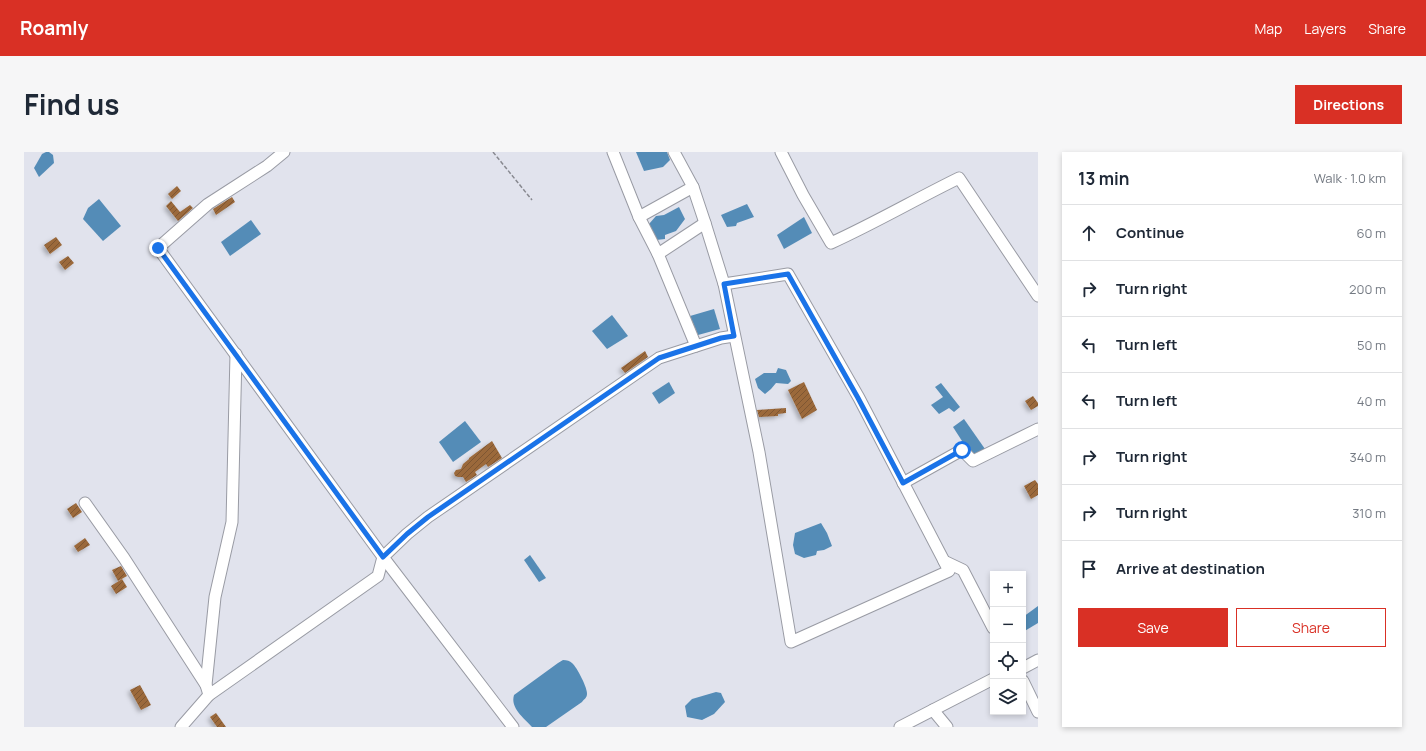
<!DOCTYPE html>
<meta charset="utf-8">
<style>
:root{--surface:#fff;--page:#f6f6f7;--text:#1f2937;--muted:#747a83;--line:#e0e1e3;--accent:#d93025}
body{margin:0;font-family:Manrope,sans-serif;background:var(--page);color:var(--text)}
.controls{position:absolute;right:12px;bottom:12px;display:grid;overflow:hidden;border-radius:0px;box-shadow:0 2px 6px #0003}
.controls button{width:36px;height:36px;display:grid;place-items:center;padding:0;border:0;border-bottom:1px solid var(--line);background:var(--surface);color:var(--text);font:20px sans-serif}
.stop{position:absolute;width:12px;height:12px;margin:-9px;border:3px solid #1a73e8;border-radius:50%;background:#fff}
.stop.end{background:#1a73e8;border-color:#fff;box-shadow:0 1px 4px #0008}
.list{margin:0;padding:0;list-style:none}
h2{display:flex;justify-content:space-between;align-items:center;height:52px;margin:0;padding:0 16px;font-size:17px}
h2 small{font-size:13px;font-weight:400;color:var(--muted)}
.list li{display:grid;grid-template-columns:26px 1fr auto;gap:12px;align-items:center;box-sizing:border-box;height:56px;padding:0 16px;border-top:1px solid var(--line)}
.list b{display:block;font-size:15px;white-space:nowrap}
.list em{font-size:13px;font-style:normal;color:var(--muted)}
.actions{display:flex;gap:8px;padding:12px 16px}
.actions a{flex:1;padding:9px 0;border:1px solid var(--accent);border-radius:0px;text-align:center;font-size:14px;color:var(--accent)}
.actions .main{background:var(--accent);color:#fff}
.icon{flex:none;width:22px;height:22px;fill:none;stroke:currentColor;stroke-width:2;stroke-linecap:round;stroke-linejoin:round}
.map{position:relative;flex:none;width:1014px;height:575px;overflow:hidden;border-radius:0px}
header{display:flex;align-items:center;gap:24px;box-sizing:border-box;height:56px;padding:0 20px;background:var(--accent);color:#fff}
header strong{font-size:19px}
nav{display:flex;gap:22px;margin-inline-start:auto;font-size:14px}
.intro{display:flex;align-items:center;justify-content:space-between;box-sizing:border-box;height:96px;padding:0 24px}
h1{margin:0;font-size:28px}
.button{padding:10px 18px;border-radius:0px;background:var(--accent);color:#fff;font-size:14px;font-weight:700}
main{display:flex;gap:24px;padding:0 24px}
aside{flex:1;background:var(--surface);border-radius:0px;box-shadow:0 2px 6px #0003}
.map>svg:first-child{display:block}
.water{fill:#548cb7}
.building{fill:url(#building-hatch);filter:url(#shadow)}
.lines{fill:none;stroke-linecap:round;stroke-linejoin:round}
.minor-casing{stroke:#999ba4;stroke-width:13}
.path{stroke:#888990;stroke-width:1.5;stroke-dasharray:4 2;stroke-linecap:butt}
.minor{stroke:#fff;stroke-width:11}
.route{stroke:#1a73e8;stroke-width:5}
</style>
<header>
<strong>Roamly</strong>
<nav><a>Map</a><a>Layers</a><a>Share</a></nav>
</header>
<div class="intro"><h1>Find us</h1><a class="button">Directions</a></div>
<main>
<div class="map">
<svg width="1014" height="575" viewBox="0 0 1014 575">
<defs>
<pattern id="building-hatch" width="6" height="6" patternUnits="userSpaceOnUse"><rect width="6" height="6" fill="#9b693b"/><path d="M-1 1l2-2M0 6l6-6M5 7l2-2" fill="none" stroke="#7e5632"/></pattern>
<filter id="shadow"><feDropShadow dx="-2.5" dy="2.5" stdDeviation="2" flood-color="#0004"/></filter>
</defs>
<rect width="100%" height="100%" fill="#e1e3ed"/>
<g class="water">
<polygon points="22,0 25,0 29,3 30,11 15,25 10,16 18,2"/>
<polygon points="612,0 643,0 646,8 639,15 620,19"/>
<polygon points="75,47 97,74 79,89 59,67 64,56"/>
<polygon points="723,52 730,65 713,71 712,74 703,75 697,63"/>
<polygon points="655,55 661,67 652,79 641,83 641,87 632,88 625,72 632,64 640,63"/>
<polygon points="780,65 788,81 760,97 753,83"/>
<polygon points="227,68 237,82 206,104 197,90"/>
<polygon points="690,157 696,177 674,183 666,164"/>
<polygon points="588,163 604,184 583,197 568,179"/>
<polygon points="754,216 762,218 767,229 764,232 752,231 747,237 741,242 734,236 731,227 740,221 752,221"/>
<polygon points="645,230 651,241 635,252 628,241"/>
<polygon points="917,231 936,255 930,260 925,256 915,262 907,253 919,245 911,235"/>
<polygon points="940,267 961,297 947,303 929,275"/>
<polygon points="441,269 457,290 429,310 415,290"/>
<polygon points="797,371 803,381 808,394 800,398 793,399 792,403 780,406 771,402 769,393 771,381"/>
<polygon points="506,403 522,426 515,430 500,408"/>
<polygon points="1014,454 1014,471 999,480 999,465"/>
<path d="M539 508C543 508 546 509 548 511 553 515 564 537 563 542 563 546 560 547 558 550L522 575H508C500 566 486 556 490 543L534 511Z"/>
<polygon points="692,540 697,541 701,550 690,562 678,568 663,565 661,554 668,547"/>
</g>
<g class="building">
<polygon points="153,34 157,39 148,47 144,42"/>
<polygon points="208,45 211,50 192,63 189,57"/>
<polygon points="147,49 156,60 166,53 169,56 154,69 142,54"/>
<polygon points="32,85 38,93 26,102 20,93"/>
<polygon points="44,104 50,111 41,118 35,110"/>
<polygon points="621,199 624,205 601,221 597,216"/>
<polygon points="780,230 793,258 778,267 764,238"/>
<polygon points="1009,244 1014,251 1014,254 1007,258 1001,249"/>
<polygon points="762,256 762,261 754,262 754,264 735,265 733,258"/>
<polygon points="468,289 478,306 464,315 462,312 451,320 453,323 442,330 439,325 434,325 431,324 430,321 432,318 437,317 439,312 445,307 445,306"/>
<polygon points="1011,328 1014,332 1014,343 1007,347 1000,334"/>
<polygon points="52,351 58,360 49,366 43,357"/>
<polygon points="61,386 66,393 54,400 50,394"/>
<polygon points="97,414 103,424 94,429 88,418"/>
<polygon points="98,427 103,435 92,442 87,434"/>
<polygon points="116,533 127,553 117,558 106,538"/>
<polygon points="192,561 202,575 193,575 186,565"/>
</g>
<g class="lines">
<defs>
<g id="minor">
<polyline points="260,0 243,14 184,52 134,96 359,405 489,575"/>
<polyline points="589,0 615,65 634,102 672,194"/>
<polyline points="650,0 669,35 681,71 700,132 735,300 767,490 925,419 920,409"/>
<path d="M757 0 779 43 807 91C851 71 892 47 935 26L1014 144"/>
<polyline points="615,65 669,35"/>
<polyline points="634,102 681,71"/>
<polyline points="700,132 764,122 835,246 920,409 939,418 969,476"/>
<polyline points="879,331 938,298 949,309 1014,277"/>
<polyline points="61,351 100,406 182,533"/>
<polyline points="999,516 1014,508"/>
<polyline points="999,529 1014,560"/>
<polyline points="185,543 182,533 191,445 208,370 212,202"/>
<polyline points="909,558 923,575"/>
<polyline points="157,575 185,543 354,424 359,405 383,382 404,365 635,206 697,186 710,184"/>
<polyline points="876,575 969,527"/>
</g>
</defs>
<use href="#minor" class="minor-casing"/>
<polyline class="path" points="469,0 508,48"/>
<use href="#minor" class="minor"/>
</g>
<g class="lines">
<polyline class="route" points="134,96 359,405 383,382 404,365 635,206 697,186 710,184 700,132 764,122 834,246 879,331 938,298"/>
</g>
</svg>
<div class="controls">
<button>+</button>
<button>−</button>
<button><svg class="icon" aria-label="locate" viewBox="0 0 24 24"><circle cx="12" cy="12" r="6"/><path d="M12 2v4M12 18v4M2 12h4M18 12h4"/></svg></button>
<button><svg class="icon" aria-label="layers" viewBox="0 0 24 24"><path d="M12 4l9 5-9 5-9-5zM3 14l9 5 9-5"/></svg></button>
</div>
<div class="stop" style="left:938px;top:298px"></div>
<div class="stop end" style="left:134px;top:96px"></div>
</div>
<aside>
<h2>13 min<small>Walk · 1.0 km</small></h2>
<ul class="list">
<li><svg class="icon" aria-label="ahead" viewBox="0 0 24 24"><path d="M12 20V5M6 11l6-6 6 6"/></svg><div><b>Continue</b></div><em>60 m</em></li>
<li><svg class="icon" aria-label="right" viewBox="0 0 24 24"><path d="M7 20v-9h11M14 6l5 5-5 5"/></svg><div><b>Turn right</b></div><em>200 m</em></li>
<li><svg class="icon" aria-label="left" viewBox="0 0 24 24"><path d="M17 20v-9H6M10 6l-5 5 5 5"/></svg><div><b>Turn left</b></div><em>50 m</em></li>
<li><svg class="icon" aria-label="left" viewBox="0 0 24 24"><path d="M17 20v-9H6M10 6l-5 5 5 5"/></svg><div><b>Turn left</b></div><em>40 m</em></li>
<li><svg class="icon" aria-label="right" viewBox="0 0 24 24"><path d="M7 20v-9h11M14 6l5 5-5 5"/></svg><div><b>Turn right</b></div><em>340 m</em></li>
<li><svg class="icon" aria-label="right" viewBox="0 0 24 24"><path d="M7 20v-9h11M14 6l5 5-5 5"/></svg><div><b>Turn right</b></div><em>310 m</em></li>
<li><svg class="icon" aria-label="arrive" viewBox="0 0 24 24"><path d="M6 21V4h12l-3 4 3 4H6"/></svg><div><b>Arrive at destination</b></div></li>
</ul>
<div class="actions"><a class="main">Save</a><a>Share</a></div>
</aside>
</main>
